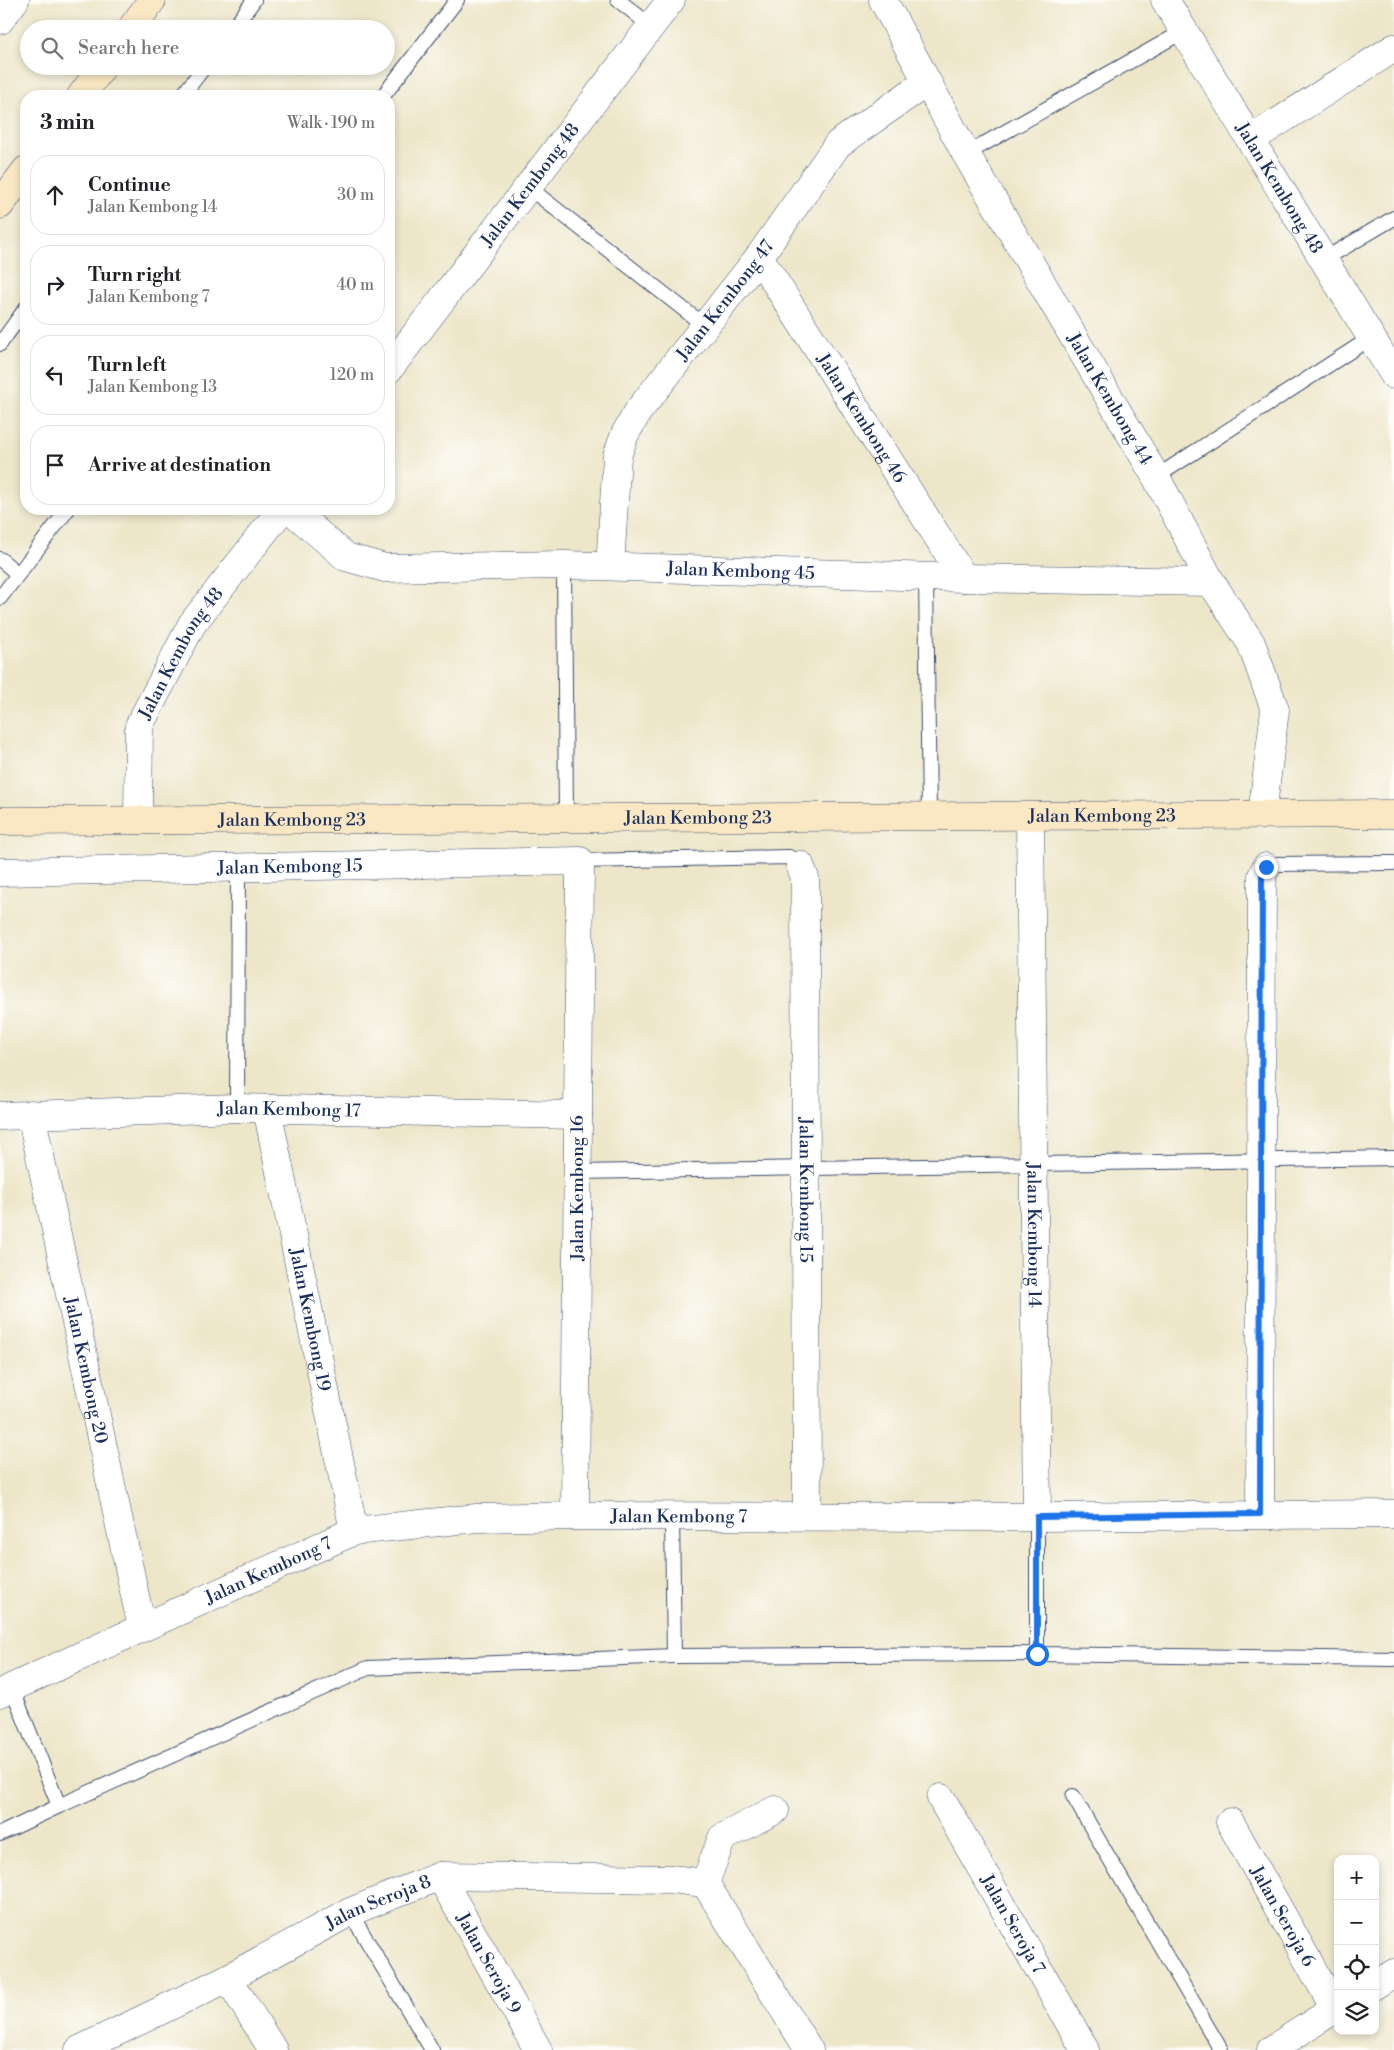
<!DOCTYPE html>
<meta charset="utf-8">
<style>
:root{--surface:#fff;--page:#f2f2f2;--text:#202124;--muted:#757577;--line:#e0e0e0}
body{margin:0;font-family:"Libre Bodoni",serif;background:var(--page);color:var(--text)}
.controls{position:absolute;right:15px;bottom:15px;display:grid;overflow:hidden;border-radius:10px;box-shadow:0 2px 8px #0003}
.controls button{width:45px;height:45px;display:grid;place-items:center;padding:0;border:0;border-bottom:1px solid var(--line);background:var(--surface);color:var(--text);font:25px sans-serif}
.stop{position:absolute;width:15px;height:15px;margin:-11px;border:4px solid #1a73e8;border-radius:50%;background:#fff}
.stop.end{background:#1a73e8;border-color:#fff;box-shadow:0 1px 5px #0008}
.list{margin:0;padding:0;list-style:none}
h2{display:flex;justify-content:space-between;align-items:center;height:65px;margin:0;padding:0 20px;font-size:21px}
h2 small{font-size:16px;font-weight:400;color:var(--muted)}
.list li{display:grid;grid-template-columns:32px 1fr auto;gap:15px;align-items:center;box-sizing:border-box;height:80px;margin:0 10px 10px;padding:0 10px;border:1px solid var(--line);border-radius:20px}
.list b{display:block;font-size:19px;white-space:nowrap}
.list p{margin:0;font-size:16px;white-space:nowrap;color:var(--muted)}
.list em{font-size:16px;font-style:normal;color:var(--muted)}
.icon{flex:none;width:28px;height:28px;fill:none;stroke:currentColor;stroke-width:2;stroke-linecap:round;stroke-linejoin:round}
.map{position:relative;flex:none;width:1394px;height:2050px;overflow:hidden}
.search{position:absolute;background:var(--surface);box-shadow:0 2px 8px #0003;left:20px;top:20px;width:375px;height:55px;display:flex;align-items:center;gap:12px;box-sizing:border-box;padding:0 18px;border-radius:28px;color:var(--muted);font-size:19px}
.panel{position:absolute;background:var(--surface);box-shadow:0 2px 8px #0003;left:20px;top:90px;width:375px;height:425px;border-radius:20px}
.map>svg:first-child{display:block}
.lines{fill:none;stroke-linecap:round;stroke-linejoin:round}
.lane-casing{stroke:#3a4a6e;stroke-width:16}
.street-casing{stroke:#3a4a6e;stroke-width:29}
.secondary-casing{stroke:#3a4a6e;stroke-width:29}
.lane{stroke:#fff;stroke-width:14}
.street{stroke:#fff;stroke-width:28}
.secondary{stroke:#fae7c3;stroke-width:28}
.route{stroke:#1a73e8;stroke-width:6}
.labels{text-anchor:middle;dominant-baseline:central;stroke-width:5;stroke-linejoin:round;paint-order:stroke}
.street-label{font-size:18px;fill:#1b2f5e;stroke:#fdfcf7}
</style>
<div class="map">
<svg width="1394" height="2050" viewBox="0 0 1394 2050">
<rect width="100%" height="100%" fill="#fdfcf7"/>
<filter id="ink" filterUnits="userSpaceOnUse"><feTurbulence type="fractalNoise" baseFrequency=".02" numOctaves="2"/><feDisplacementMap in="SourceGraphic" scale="10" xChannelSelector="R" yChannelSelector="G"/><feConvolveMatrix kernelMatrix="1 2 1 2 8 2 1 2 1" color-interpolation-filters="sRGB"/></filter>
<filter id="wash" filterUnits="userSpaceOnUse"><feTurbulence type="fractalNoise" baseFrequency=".0096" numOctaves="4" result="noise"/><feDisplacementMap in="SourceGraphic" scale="20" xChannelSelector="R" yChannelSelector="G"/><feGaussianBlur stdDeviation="1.12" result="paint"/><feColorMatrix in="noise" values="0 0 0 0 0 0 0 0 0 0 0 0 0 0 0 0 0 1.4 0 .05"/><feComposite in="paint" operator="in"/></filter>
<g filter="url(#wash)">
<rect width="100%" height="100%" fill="#ede6c9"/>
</g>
<g filter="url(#ink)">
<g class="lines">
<defs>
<g id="lane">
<polyline points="618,0 651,26"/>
<polyline points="233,29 254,0"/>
<polyline points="182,96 205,66"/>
<polyline points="383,96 457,0"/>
<polyline points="966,154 1184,31"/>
<polyline points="528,187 705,326"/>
<polyline points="1323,260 1394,218"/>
<polyline points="0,344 26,308"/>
<polyline points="1156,477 1372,337"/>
<polyline points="0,559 18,574"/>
<polyline points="564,565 566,817"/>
<polyline points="926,577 929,815"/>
<polyline points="0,598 68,509"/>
<polyline points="580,861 789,857 800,865"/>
<polyline points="1266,867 1273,864 1394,863"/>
<polyline points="237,1108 238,867"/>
<polyline points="577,1172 1394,1158"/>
<polyline points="1037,1517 1037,1654"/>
<polyline points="672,1518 674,1656"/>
<polyline points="12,1688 59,1806"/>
<polyline points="1073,1796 1221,2050"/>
<polyline points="0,1834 59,1806 368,1668 674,1656 1037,1654 1394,1659"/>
<polyline points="350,1912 432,2050"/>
</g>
<g id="street">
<path id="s1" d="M883 0 966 154 1156 477 1211 582 1251 643 1275 710 1262 815"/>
<path id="s2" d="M1165 0 1394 375"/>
<polyline points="0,20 15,0"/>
<polyline points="1250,140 1394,48"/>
<path id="s3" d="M759 257 964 578"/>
<path id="s4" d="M389 369 671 0"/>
<path id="s5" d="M290 509 346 557 385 568 564 565 964 578 1211 582"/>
<path id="s6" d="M610 566 617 456 625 434 639 410 759 257 838 144 927 82"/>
<path id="s7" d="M1030 817 1037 1517"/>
<path id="s8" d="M138 820 139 726 192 624 282 509"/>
<path id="s9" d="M800 865 805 878 807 1516"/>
<path id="s10" d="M0 872 580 861 575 1516"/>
<path id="s11" d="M267 1109 354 1531"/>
<path id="s12" d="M31 1114 142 1628"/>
<path id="s13" d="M0 1116 237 1108 578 1115"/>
<polyline points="1260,1514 1262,876 1266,867"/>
<path id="s14" d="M0 1693 354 1531 477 1518 575 1516 1037 1517 1394 1514"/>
<path id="s15" d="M941 1798 1085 2050"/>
<path id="s16" d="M1230 1822 1335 2009"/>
<path id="s17" d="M440 1876 538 2050"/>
<polyline points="705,1883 809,2050"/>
<polyline points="228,1978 273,2050"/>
<polyline points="1375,1985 1394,1973"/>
<path id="s18" d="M79 2050 228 1978 350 1912 440 1876 671 1879 705 1883 722 1838 775 1810"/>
<polyline points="1271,2050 1338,2007"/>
</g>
<g id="secondary">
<polyline points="131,29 152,0"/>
<polyline points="81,96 103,66"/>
<polyline points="0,205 26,170"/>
<path id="s19" d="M0 821 1394 814"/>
</g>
</defs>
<use href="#lane" class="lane-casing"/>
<use href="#street" class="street-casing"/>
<use href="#secondary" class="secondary-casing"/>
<use href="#lane" class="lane"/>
<use href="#street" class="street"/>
<use href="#secondary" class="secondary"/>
</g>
</g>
<g class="lines" filter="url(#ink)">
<polyline class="route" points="1037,1654 1037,1517 1260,1514 1262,876 1266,867"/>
</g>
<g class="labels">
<g class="street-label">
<text stroke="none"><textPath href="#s4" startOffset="232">Jalan Kembong 48</textPath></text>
<text stroke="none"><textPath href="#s2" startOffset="220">Jalan Kembong 48</textPath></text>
<text stroke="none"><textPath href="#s6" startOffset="301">Jalan Kembong 47</textPath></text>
<text stroke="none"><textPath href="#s1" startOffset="459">Jalan Kembong 44</textPath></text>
<text stroke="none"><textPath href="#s3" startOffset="191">Jalan Kembong 46</textPath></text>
<text stroke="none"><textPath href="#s5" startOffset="470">Jalan Kembong 45</textPath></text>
<text stroke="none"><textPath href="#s8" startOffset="178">Jalan Kembong 48</textPath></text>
<text stroke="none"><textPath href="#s19" startOffset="698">Jalan Kembong 23</textPath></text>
<text stroke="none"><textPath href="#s19" startOffset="1102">Jalan Kembong 23</textPath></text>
<text stroke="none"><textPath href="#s19" startOffset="292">Jalan Kembong 23</textPath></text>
<text stroke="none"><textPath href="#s10" startOffset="290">Jalan Kembong 15</textPath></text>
<text stroke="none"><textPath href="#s13" startOffset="289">Jalan Kembong 17</textPath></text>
<text transform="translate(577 1188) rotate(-90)">Jalan Kembong 16</text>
<text stroke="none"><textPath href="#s9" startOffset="326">Jalan Kembong 15</textPath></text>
<text stroke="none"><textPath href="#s7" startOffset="418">Jalan Kembong 14</textPath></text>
<text stroke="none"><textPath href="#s11" startOffset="215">Jalan Kembong 19</textPath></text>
<text stroke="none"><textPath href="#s12" startOffset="262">Jalan Kembong 20</textPath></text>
<text stroke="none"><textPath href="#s14" startOffset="715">Jalan Kembong 7</textPath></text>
<text stroke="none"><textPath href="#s14" startOffset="295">Jalan Kembong 7</textPath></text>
<text stroke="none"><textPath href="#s18" startOffset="334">Jalan Seroja 8</textPath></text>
<text stroke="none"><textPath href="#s16" startOffset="108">Jalan Seroja 6</textPath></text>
<text stroke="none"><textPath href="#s15" startOffset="145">Jalan Seroja 7</textPath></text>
<text stroke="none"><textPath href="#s17" startOffset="100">Jalan Seroja 9</textPath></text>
</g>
</g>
</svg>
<div class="controls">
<button>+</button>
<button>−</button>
<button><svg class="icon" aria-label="locate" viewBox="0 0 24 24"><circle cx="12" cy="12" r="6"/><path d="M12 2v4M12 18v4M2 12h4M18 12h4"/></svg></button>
<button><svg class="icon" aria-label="layers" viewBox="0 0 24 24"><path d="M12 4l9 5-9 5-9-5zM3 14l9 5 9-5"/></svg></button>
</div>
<div class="stop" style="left:1037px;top:1654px"></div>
<div class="stop end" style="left:1266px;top:867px"></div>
<div class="search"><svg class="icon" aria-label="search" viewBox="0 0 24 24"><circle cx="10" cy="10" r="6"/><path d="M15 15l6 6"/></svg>Search here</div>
<section class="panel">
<h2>3 min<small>Walk · 190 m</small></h2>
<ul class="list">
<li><svg class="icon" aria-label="ahead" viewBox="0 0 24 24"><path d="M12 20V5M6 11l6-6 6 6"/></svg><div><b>Continue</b><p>Jalan Kembong 14</p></div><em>30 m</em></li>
<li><svg class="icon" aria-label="right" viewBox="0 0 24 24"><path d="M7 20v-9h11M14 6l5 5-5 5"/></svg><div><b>Turn right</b><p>Jalan Kembong 7</p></div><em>40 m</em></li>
<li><svg class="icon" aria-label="left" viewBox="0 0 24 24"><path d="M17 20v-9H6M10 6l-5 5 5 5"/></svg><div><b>Turn left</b><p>Jalan Kembong 13</p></div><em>120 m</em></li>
<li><svg class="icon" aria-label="arrive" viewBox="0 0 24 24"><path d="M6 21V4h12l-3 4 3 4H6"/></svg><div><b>Arrive at destination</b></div></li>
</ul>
</section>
</div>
